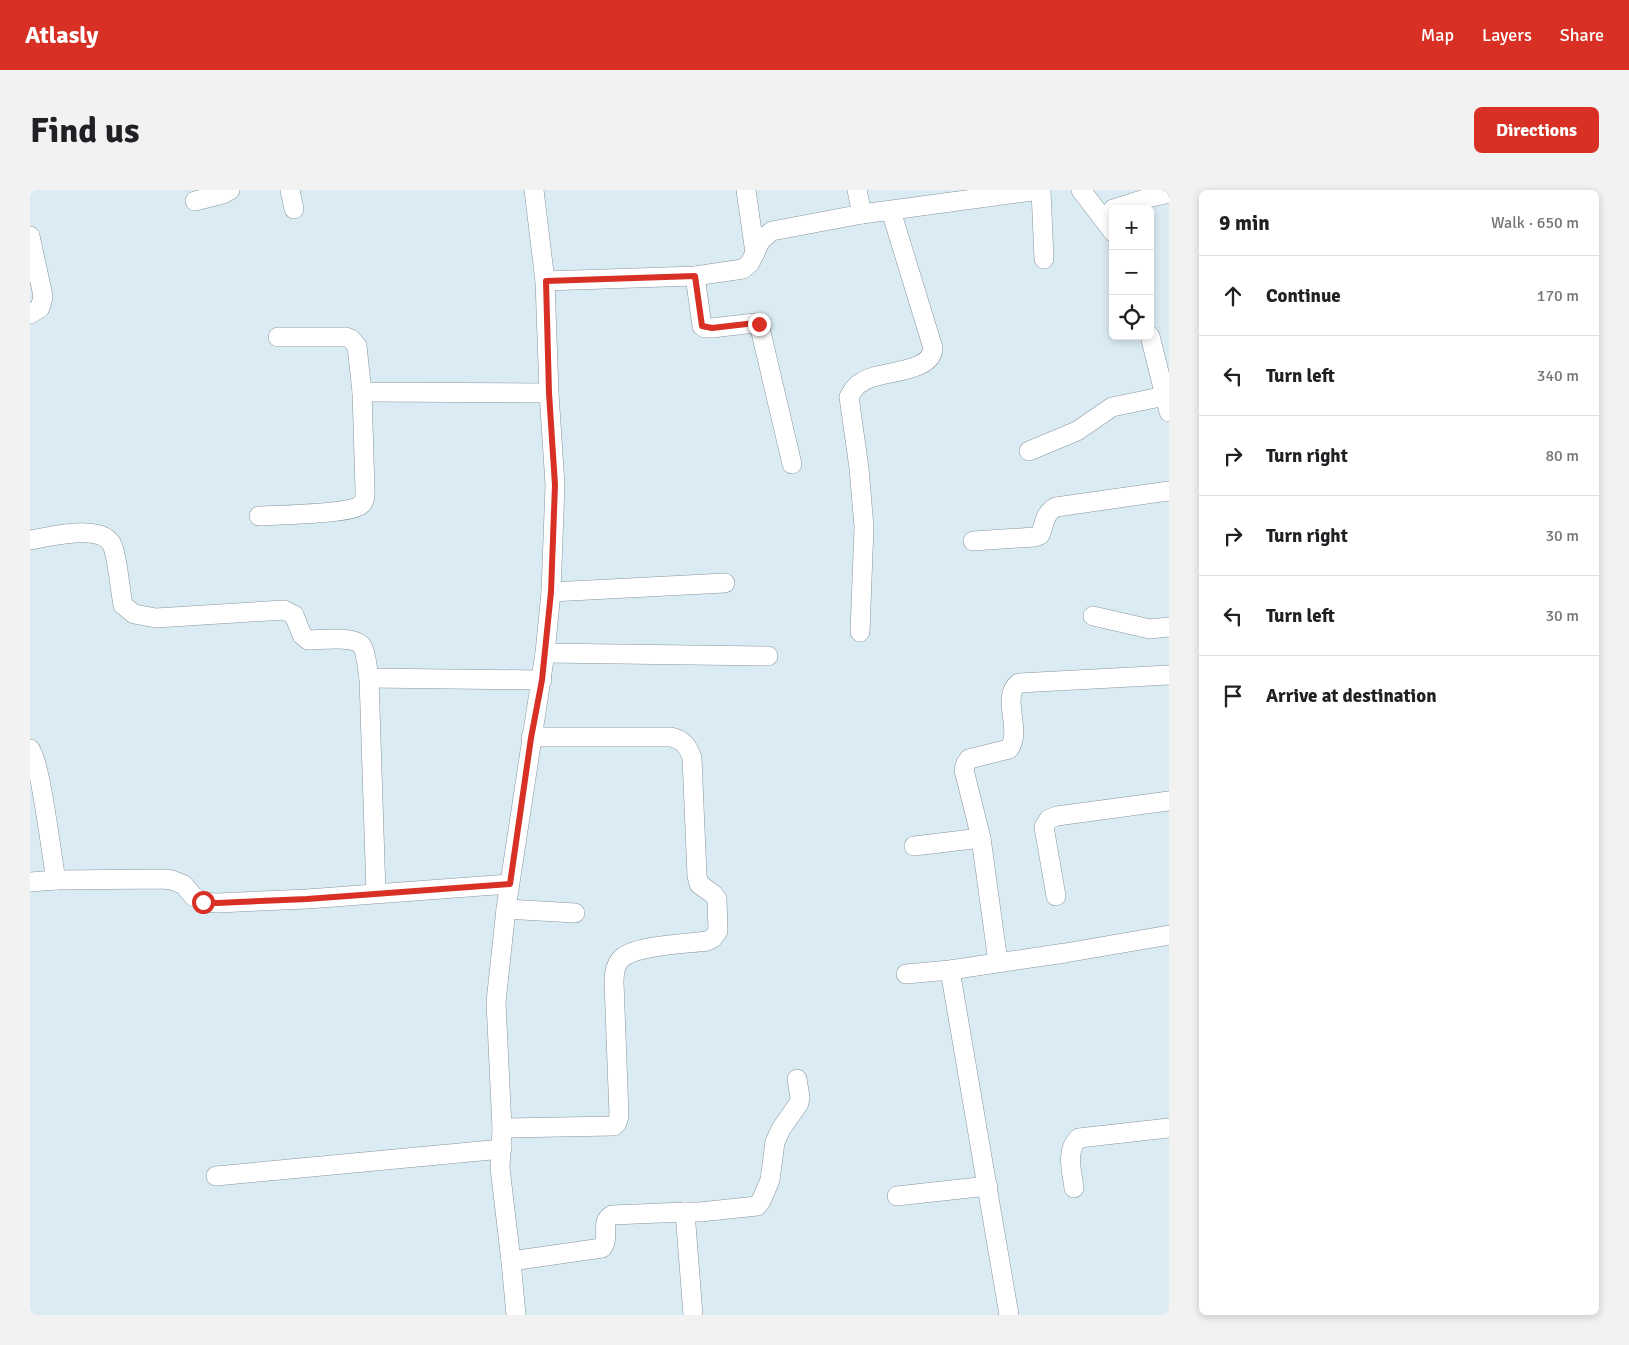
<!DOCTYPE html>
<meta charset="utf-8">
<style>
:root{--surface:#fff;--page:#f2f2f2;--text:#202124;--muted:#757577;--line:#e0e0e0;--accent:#d93025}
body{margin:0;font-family:Signika,sans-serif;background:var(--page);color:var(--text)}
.controls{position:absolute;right:15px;top:15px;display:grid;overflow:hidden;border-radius:8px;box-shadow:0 2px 8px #0003}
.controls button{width:45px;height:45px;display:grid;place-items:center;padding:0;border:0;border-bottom:1px solid var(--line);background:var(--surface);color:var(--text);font:25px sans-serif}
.stop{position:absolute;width:15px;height:15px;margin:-11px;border:4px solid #d93025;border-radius:50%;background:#fff}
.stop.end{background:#d93025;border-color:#fff;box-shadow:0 1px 5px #0008}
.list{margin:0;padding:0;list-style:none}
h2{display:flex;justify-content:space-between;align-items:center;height:65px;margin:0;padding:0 20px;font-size:21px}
h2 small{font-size:16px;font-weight:400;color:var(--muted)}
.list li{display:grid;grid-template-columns:32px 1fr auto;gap:15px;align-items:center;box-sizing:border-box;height:80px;padding:0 20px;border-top:1px solid var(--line)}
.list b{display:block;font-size:19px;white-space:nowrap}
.list em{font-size:16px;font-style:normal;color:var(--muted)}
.icon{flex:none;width:28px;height:28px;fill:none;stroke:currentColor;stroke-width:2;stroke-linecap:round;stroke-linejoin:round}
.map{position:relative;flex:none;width:1139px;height:1125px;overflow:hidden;border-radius:8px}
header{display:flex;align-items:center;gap:30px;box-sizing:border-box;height:70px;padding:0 25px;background:var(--accent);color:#fff}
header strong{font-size:24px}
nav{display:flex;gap:28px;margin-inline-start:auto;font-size:18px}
.intro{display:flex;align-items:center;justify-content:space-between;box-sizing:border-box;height:120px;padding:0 30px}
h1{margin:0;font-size:35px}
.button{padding:12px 22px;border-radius:8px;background:var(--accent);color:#fff;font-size:18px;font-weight:700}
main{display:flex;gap:30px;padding:0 30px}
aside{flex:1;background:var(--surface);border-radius:8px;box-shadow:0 2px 8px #0003}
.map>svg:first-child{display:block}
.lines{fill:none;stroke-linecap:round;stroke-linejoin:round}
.minor-casing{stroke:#86959d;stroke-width:20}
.minor{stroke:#fff;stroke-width:19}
.route{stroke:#d93025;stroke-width:6}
</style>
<header>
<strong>Atlasly</strong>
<nav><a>Map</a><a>Layers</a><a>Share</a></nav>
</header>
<div class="intro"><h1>Find us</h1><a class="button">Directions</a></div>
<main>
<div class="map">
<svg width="1139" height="1125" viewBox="0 0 1139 1125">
<rect width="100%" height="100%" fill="#dbebf4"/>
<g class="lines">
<defs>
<g id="minor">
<polyline points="260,0 264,19"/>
<polyline points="716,0 725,63"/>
<polyline points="827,0 832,24"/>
<polyline points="1011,0 1014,69"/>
<polyline points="1051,0 1083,42"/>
<polyline points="165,11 193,4 200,0"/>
<polyline points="1083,19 1118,8 1139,3"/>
<polyline points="0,46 12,101 13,107 10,118 0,124"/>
<polyline points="665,86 672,136 675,138 682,138 725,133 729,134 762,274"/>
<polyline points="515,91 665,86 713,79 720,73 731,50 742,41 832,24 1010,0"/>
<polyline points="1120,146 1139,222"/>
<polyline points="248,147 316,147 321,149 327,156 332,202 519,203"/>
<polyline points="999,261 1047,241 1082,217 1135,206"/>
<path d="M229 326C249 325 316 324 329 316 336 312 335 305 335 299L332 202"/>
<path d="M0 350C20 347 74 332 83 357 88 372 90 399 93 415L104 424 126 428 254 420 264 425 272 445 278 450C290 450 324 445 332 456 337 464 337 479 339 488L512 490"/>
<path d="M943 351 1005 347 1010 345C1015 334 1014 323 1026 317L1139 301"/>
<polyline points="521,402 695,393"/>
<polyline points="1063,426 1120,439 1139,437"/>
<path d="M830 442 834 337 829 278 819 207C822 201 826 195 832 192 849 180 902 184 903 158L861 21"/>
<polyline points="515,463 738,466"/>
<polyline points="339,488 346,703"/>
<path d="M0 559C10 568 22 669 26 690"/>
<polyline points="884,656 951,648"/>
<polyline points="0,692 26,690 133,689 142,690 154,695 163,706 173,712 187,713 277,709 479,694"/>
<polyline points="1026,706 1014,637 1019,629 1027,626 1139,611"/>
<polyline points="476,719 545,723"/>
<path d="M968 772 951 648 934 580 936 573 939 569 979 559C993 540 970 506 989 493L1139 485"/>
<polyline points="920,780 979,1125"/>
<polyline points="876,784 920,780 1035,763 1139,745"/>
<path d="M472 938 584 936 587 933 589 926 584 792C584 784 585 776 590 770 602 755 657 754 677 751L683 748 688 741 687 709 683 704 669 694 667 686 662 568C658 556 653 550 641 547H501"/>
<polyline points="186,986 472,959"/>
<path d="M1044 998C1042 982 1035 960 1049 948L1139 938"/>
<polyline points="867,1006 958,996"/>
<path d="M481 1071 572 1058C581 1047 569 1032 582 1025L655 1022"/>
<polyline points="486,1125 481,1071 470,978 472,938 466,812 476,719 515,463 521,402 525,295 519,203 515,91 504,0"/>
<polyline points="663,1125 655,1022 670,1022 727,1016 731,1011 740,990 745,952 751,939 769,913 770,907 767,889"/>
</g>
</defs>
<use href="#minor" class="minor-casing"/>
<use href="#minor" class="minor"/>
</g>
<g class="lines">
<polyline class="route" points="173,712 187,713 277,709 480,694 501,548 512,490 521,402 525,295 519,203 516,91 665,86 672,136 682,138 725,133 729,134"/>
</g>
</svg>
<div class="controls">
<button>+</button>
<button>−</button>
<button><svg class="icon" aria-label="locate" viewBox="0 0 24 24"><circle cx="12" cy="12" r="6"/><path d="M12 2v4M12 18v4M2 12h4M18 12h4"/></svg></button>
</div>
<div class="stop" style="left:173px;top:712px"></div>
<div class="stop end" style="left:729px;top:134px"></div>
</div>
<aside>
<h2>9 min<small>Walk · 650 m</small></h2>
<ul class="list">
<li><svg class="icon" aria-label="ahead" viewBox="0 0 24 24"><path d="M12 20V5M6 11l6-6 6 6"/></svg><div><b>Continue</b></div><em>170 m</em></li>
<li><svg class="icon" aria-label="left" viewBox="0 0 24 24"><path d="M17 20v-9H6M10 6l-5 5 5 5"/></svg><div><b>Turn left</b></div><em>340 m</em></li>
<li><svg class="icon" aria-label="right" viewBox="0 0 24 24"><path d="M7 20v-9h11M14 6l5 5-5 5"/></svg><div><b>Turn right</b></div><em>80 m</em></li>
<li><svg class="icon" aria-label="right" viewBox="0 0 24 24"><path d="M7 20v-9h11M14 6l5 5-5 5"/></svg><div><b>Turn right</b></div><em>30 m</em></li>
<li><svg class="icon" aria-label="left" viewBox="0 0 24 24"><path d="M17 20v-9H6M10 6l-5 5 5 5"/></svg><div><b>Turn left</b></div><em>30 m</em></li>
<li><svg class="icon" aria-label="arrive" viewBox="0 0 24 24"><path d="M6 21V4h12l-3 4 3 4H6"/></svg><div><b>Arrive at destination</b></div></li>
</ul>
</aside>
</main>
